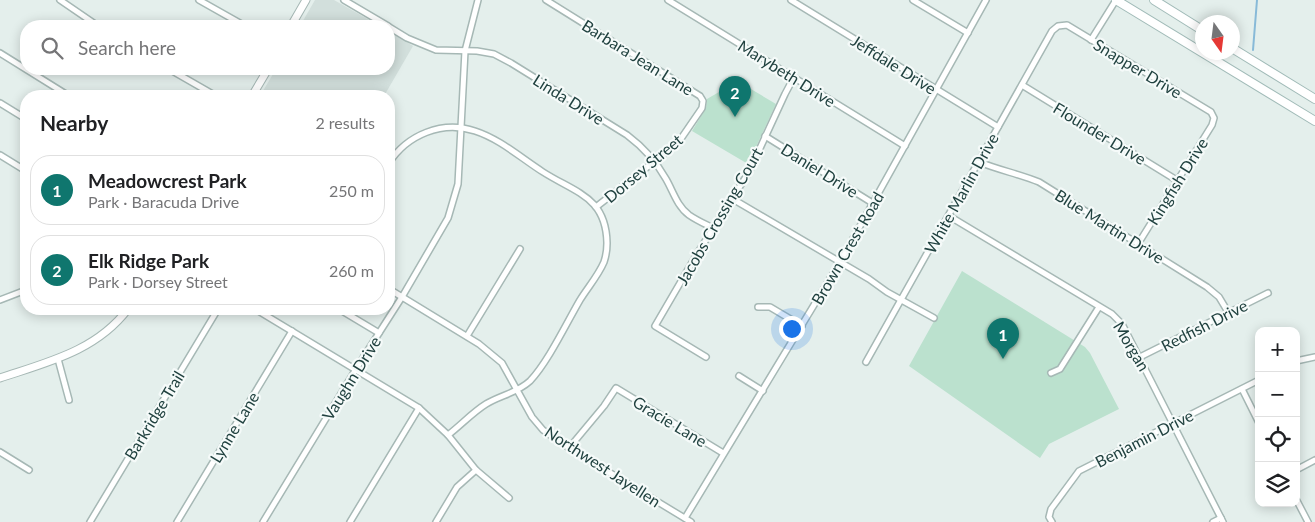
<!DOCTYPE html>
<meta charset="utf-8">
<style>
:root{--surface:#fff;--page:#f6f6f6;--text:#202124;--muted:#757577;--line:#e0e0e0;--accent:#0f766e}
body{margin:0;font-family:Lato,sans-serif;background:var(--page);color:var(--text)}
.controls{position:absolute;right:15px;bottom:15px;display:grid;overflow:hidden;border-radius:10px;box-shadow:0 2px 12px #0003}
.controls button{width:45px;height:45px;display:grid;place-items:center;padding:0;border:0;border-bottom:1px solid var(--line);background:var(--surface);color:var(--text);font:25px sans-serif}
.compass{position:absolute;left:1195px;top:15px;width:45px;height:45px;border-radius:50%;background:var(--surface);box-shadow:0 2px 12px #0003;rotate:166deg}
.you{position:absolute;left:791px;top:328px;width:18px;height:18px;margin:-12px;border:4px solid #fff;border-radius:50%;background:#1a73e8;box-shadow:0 0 0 8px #1a73e833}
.badge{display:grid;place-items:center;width:32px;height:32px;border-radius:50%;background:var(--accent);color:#fff;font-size:16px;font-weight:700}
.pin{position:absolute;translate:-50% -41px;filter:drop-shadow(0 1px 2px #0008)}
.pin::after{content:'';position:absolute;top:26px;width:18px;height:15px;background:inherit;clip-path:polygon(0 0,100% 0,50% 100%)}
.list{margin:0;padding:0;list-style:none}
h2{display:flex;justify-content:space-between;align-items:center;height:65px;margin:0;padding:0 20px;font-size:21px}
h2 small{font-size:16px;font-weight:400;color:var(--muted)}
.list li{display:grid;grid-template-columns:32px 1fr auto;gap:15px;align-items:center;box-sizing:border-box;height:70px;margin:0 10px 10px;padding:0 10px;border:1px solid var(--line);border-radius:20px}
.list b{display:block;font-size:19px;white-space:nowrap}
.list p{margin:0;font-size:16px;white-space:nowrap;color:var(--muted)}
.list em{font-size:16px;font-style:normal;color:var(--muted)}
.icon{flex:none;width:28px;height:28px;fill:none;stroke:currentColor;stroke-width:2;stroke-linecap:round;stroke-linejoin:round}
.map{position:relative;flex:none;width:1315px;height:522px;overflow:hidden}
.search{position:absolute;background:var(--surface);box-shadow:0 2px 12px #0003;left:20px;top:20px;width:375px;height:55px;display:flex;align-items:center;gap:12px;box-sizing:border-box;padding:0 18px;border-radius:20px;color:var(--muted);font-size:19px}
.panel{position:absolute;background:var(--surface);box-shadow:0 2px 12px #0003;left:20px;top:90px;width:375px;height:225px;border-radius:20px}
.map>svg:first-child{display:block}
.built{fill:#d2dfdc}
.green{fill:#bbe1ce}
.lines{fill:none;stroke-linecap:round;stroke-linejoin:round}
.stream{stroke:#88bad8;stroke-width:2}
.minor-casing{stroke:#a6b8b5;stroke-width:8}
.tertiary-casing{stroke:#a6b8b5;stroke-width:9}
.secondary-casing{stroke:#a1bbb8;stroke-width:10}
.minor{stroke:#fff;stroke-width:5}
.tertiary{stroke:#fff;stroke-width:7}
.secondary{stroke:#fff;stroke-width:8}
.labels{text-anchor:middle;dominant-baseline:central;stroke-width:4.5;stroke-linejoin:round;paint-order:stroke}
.street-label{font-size:16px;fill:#214240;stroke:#f5faf9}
</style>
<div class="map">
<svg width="1315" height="522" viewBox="0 0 1315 522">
<rect width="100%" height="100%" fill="#e4efec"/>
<g class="built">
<polygon points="315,0 334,0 380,26 300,26"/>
<polygon points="389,31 413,46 384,96 260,96 276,69 389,69"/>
</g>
<g class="green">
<polygon points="729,76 776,104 748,164 692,131 706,108 707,99 719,92"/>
<polygon points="962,271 1085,347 1090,353 1119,409 1049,444 1040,458 909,366"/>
</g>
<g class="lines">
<polyline class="stream" points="1253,50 1257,0"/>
<defs>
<g id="minor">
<polyline points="60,0 98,26"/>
<polyline points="199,0 245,26"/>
<polyline points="344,0 388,26"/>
<polyline points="546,0 700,96 703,101 702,108 678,143 596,207"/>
<polyline points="668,0 905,146"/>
<polyline points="791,0 998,127"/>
<polyline points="913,0 968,33"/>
<path d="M389 27 407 38 436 50 477 51 494 54 511 63 627 135C643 147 656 161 666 179 673 191 677 206 689 215 696 220 705 224 713 228"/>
<polyline points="1091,40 1116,0"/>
<polyline points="0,53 69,96"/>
<polyline points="169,69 216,96"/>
<polyline points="1022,85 1178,181"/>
<polyline points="0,103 26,119"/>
<polyline points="765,136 874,204"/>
<polyline points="0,155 26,171"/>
<path d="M979 162C999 170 1019 174 1039 182L1207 287 1219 297 1228 312"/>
<path d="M389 163C407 135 442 120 475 131 500 139 521 158 543 172 576 193 606 197 607 243 607 249 606 256 604 262 598 276 588 287 580 300 566 324 548 362 530 381 517 393 501 395 486 404 473 412 461 425 448 435"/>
<polyline points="731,198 869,279 887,292 934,318"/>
<polyline points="949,216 1112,314 1122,324 1223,522"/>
<polyline points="389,289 479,344 502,363 532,417 543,430 569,448 691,522"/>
<polyline points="0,300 26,290"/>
<polyline points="758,307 770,307 802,326"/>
<polyline points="255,309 419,408 448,435 476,470 509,498"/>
<polyline points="339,309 379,333"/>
<polyline points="467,336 520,249"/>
<polyline points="706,357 655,326 697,254 749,172 785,94 794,77"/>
<polyline points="1140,357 1268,293"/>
<polyline points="58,359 69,400"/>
<polyline points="1296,361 1315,357"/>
<polyline points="866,362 1052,31 1058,26 1067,25 1211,112 1214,118 1212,125 1138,244"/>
<polyline points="1051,373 1060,369 1099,307"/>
<polyline points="739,376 763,391"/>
<polyline points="1242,389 1259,423"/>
<polyline points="569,448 604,406 616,388 723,453"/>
<polyline points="0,452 29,470"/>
<polyline points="1296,470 1315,460"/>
<polyline points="1296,499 1308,522"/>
<polyline points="685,518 840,262 986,0"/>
<polyline points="90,522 218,309"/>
<polyline points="177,522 292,331"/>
<polyline points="263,522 356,369 402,297 448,218 458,184 465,51 478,0"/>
<polyline points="350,522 419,408"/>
<polyline points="436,522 457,487 476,470"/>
<polyline points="1052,522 1049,517 1051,509 1079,471 1259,380"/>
<polyline points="1213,522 1221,518"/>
</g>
<g id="tertiary">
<polyline points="291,26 306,0"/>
<polyline points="252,96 268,69"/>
<path d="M0 378C48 362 96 351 128 309"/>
</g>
<g id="secondary">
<polyline points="1116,0 1315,121"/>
<polyline points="1154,0 1202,30"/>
<polyline points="1232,48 1315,99"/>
</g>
</defs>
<use href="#minor" class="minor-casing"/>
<use href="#tertiary" class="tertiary-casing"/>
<use href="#secondary" class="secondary-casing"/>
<use href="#minor" class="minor"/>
<use href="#tertiary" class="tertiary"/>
<use href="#secondary" class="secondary"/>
</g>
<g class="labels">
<g class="street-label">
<text transform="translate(638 57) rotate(32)">Barbara Jean Lane</text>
<text transform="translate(894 64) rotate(32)">Jeffdale Drive</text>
<text transform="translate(1138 68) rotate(31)">Snapper Drive</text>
<text transform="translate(787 73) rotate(32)">Marybeth Drive</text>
<text transform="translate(569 99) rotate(32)">Linda Drive</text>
<text transform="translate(1100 133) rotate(31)">Flounder Drive</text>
<text transform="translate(643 168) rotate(-40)">Dorsey Street</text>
<text transform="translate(820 170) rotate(32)">Daniel Drive</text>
<text transform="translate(1177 181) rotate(-58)">Kingfish Drive</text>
<text transform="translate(961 193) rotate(-61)">White Marlin Drive</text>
<text transform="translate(719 216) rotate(-60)">Jacobs Crossing Court</text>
<text transform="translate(1110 226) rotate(32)">Blue Martin Drive</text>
<text transform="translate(847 248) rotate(-60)">Brown Crest Road</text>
<text transform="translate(1204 325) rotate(-27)">Redfish Drive</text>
<text transform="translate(1132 346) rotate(59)">Morgan</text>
<text transform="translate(351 378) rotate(-58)">Vaughn Drive</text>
<text transform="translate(154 415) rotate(-59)">Barkridge Trail</text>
<text transform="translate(670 421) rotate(31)">Gracie Lane</text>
<text transform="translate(234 427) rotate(-59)">Lynne Lane</text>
<text transform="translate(1144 438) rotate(-27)">Benjamin Drive</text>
<text transform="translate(603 466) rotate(33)">Northwest Jayellen</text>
</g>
</g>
</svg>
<div class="controls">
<button>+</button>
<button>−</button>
<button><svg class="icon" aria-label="locate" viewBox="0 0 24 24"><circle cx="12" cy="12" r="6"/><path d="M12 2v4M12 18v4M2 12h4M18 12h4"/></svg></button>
<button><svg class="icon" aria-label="layers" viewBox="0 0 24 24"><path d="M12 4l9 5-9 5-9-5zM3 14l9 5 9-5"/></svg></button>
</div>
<svg class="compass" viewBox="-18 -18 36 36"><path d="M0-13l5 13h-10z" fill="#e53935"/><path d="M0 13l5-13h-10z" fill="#757577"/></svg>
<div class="you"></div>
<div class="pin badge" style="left:1003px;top:359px">1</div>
<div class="pin badge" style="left:735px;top:117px">2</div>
<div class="search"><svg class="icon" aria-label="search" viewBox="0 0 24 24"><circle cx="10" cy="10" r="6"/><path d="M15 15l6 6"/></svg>Search here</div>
<section class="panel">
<h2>Nearby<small>2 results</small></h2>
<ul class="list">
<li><span class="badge">1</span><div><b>Meadowcrest Park</b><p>Park · Baracuda Drive</p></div><em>250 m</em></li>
<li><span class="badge">2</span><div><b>Elk Ridge Park</b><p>Park · Dorsey Street</p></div><em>260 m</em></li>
</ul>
</section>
</div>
